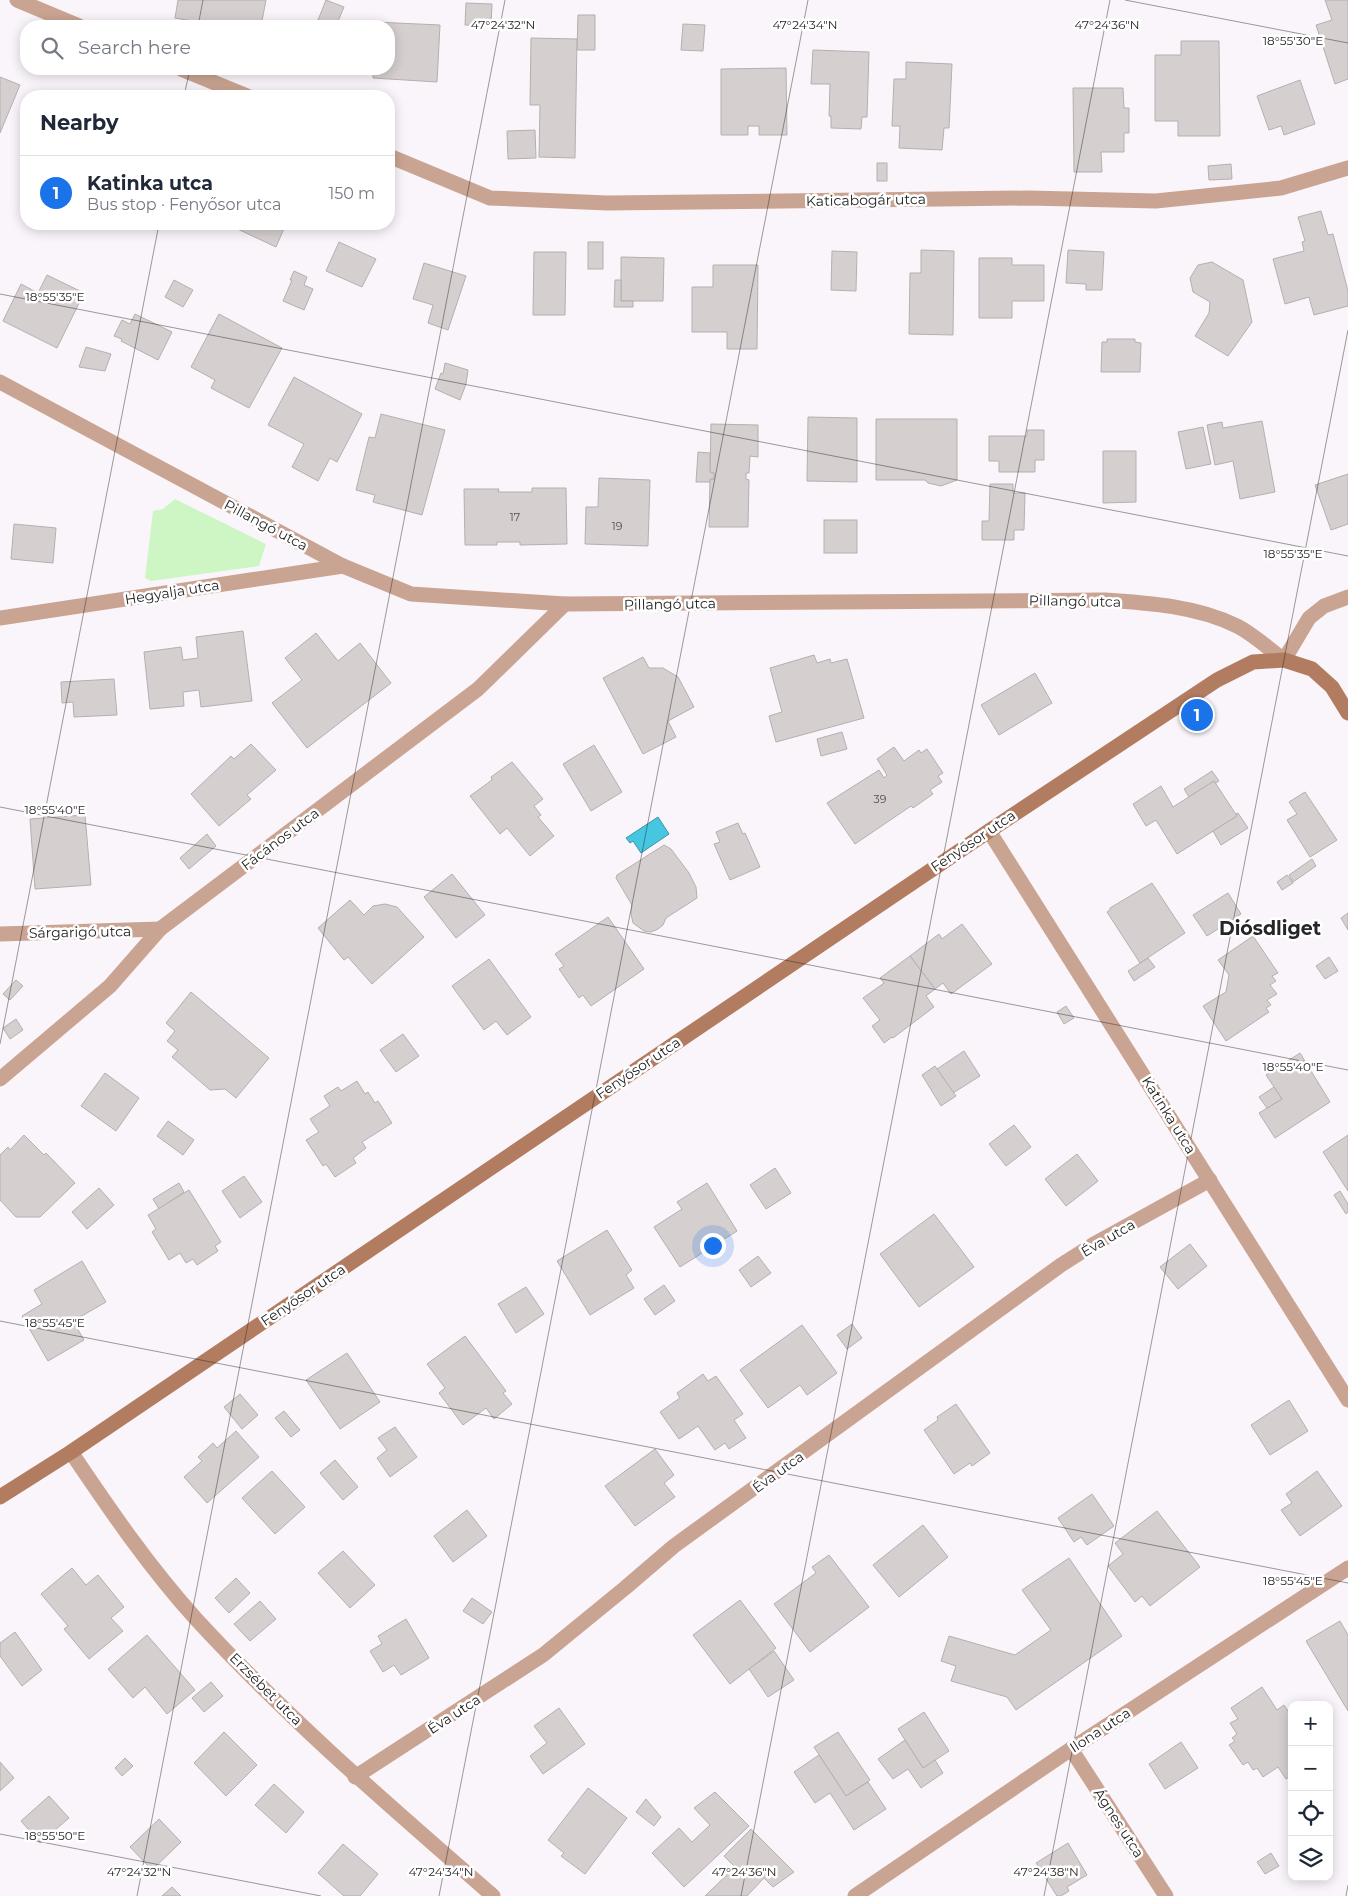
<!DOCTYPE html>
<meta charset="utf-8">
<style>
:root{--surface:#fff;--page:#f2f2f3;--text:#1f2937;--muted:#747a83;--line:#e0e1e3;--accent:#1a73e8}
body{margin:0;font-family:Montserrat,sans-serif;background:var(--page);color:var(--text)}
.controls{position:absolute;right:15px;bottom:15px;display:grid;overflow:hidden;border-radius:10px;box-shadow:0 2px 12px #0003}
.controls button{width:45px;height:45px;display:grid;place-items:center;padding:0;border:0;border-bottom:1px solid var(--line);background:var(--surface);color:var(--text);font:25px sans-serif}
.you{position:absolute;left:712px;top:1245px;width:18px;height:18px;margin:-12px;border:4px solid #fff;border-radius:50%;background:#1a73e8;box-shadow:0 0 0 8px #1a73e833}
.badge{display:grid;place-items:center;width:32px;height:32px;border-radius:50%;background:var(--accent);color:#fff;font-size:16px;font-weight:700}
.pin{position:absolute;translate:-50% -50%;border:2px solid #fff;box-shadow:0 1px 5px #0006}
.list{margin:0;padding:0;list-style:none}
h2{display:flex;justify-content:space-between;align-items:center;height:65px;margin:0;padding:0 20px;font-size:21px}
h2 small{font-size:16px;font-weight:400;color:var(--muted)}
.list li{display:grid;grid-template-columns:32px 1fr auto;gap:15px;align-items:center;box-sizing:border-box;height:75px;padding:0 20px;border-top:1px solid var(--line)}
.list b{display:block;font-size:19px;white-space:nowrap}
.list p{margin:0;font-size:16px;white-space:nowrap;color:var(--muted)}
.list em{font-size:16px;font-style:normal;color:var(--muted)}
.icon{flex:none;width:28px;height:28px;fill:none;stroke:currentColor;stroke-width:2;stroke-linecap:round;stroke-linejoin:round}
.map{position:relative;flex:none;width:1348px;height:1896px;overflow:hidden}
.search{position:absolute;background:var(--surface);box-shadow:0 2px 12px #0003;left:20px;top:20px;width:375px;height:55px;display:flex;align-items:center;gap:12px;box-sizing:border-box;padding:0 18px;border-radius:20px;color:var(--muted);font-size:19px}
.panel{position:absolute;background:var(--surface);box-shadow:0 2px 12px #0003;left:20px;top:90px;width:375px;height:140px;border-radius:20px}
.map>svg:first-child{display:block}
.green{fill:#cef6c5}
.water{fill:#46c6e0;stroke:#3c96a8}
.building{fill:#d6cfcf;stroke:#b6afaf}
.lines{fill:none;stroke-linecap:round;stroke-linejoin:round}
.street{stroke:#caa492;stroke-width:15}
.secondary{stroke:#b27c61;stroke-width:15}
.ticks{fill:none;stroke:#262527;stroke-width:1;stroke-opacity:0.45}
.labels{text-anchor:middle;dominant-baseline:central;stroke-width:5;stroke-linejoin:round;paint-order:stroke}
.number-label{font-size:11px;fill:#525051}
.street-label{font-size:14px;fill:#262527;stroke:#fff}
.district-label{font-size:19px;font-weight:bold;fill:#262527;stroke:#fff}
.ticks-label{font-size:12px;text-anchor:middle;fill:#262527;stroke:#fff;stroke-width:5;stroke-linejoin:round;paint-order:stroke}
</style>
<div class="map">
<svg width="1348" height="1896" viewBox="0 0 1348 1896">
<rect width="100%" height="100%" fill="#faf5fa"/>
<polygon class="green" points="175,499 266,544 259,566 151,581 145,578 153,511 163,509"/>
<polygon class="water" points="658,817 669,834 641,853 633,841 630,843 626,838"/>
<g class="building">
<polygon points="178,0 266,0 261,26 221,26 175,18"/>
<polygon points="326,0 344,7 336,26 316,25"/>
<polygon points="1325,0 1348,0 1348,79 1335,84 1316,25 1332,20"/>
<polygon points="466,3 492,4 491,26 465,25"/>
<polygon points="578,15 595,15 595,50 577,50"/>
<polygon points="375,22 440,25 437,82 373,78 373,69 389,69 389,26 375,26"/>
<polygon points="683,24 705,25 703,51 681,50"/>
<polygon points="531,38 577,39 575,158 539,157 540,105 530,105"/>
<polygon points="1181,41 1219,41 1220,136 1178,136 1178,121 1155,121 1155,55 1181,55"/>
<polygon points="813,50 869,52 867,117 862,117 861,129 831,128 831,116 829,116 830,84 811,84"/>
<polygon points="906,62 952,64 949,128 944,128 942,150 899,148 900,126 892,126 894,79 906,79"/>
<polygon points="786,68 787,135 759,135 759,126 748,126 748,135 721,135 721,69"/>
<polygon points="0,77 20,85 0,133"/>
<polygon points="1300,80 1315,124 1284,135 1281,126 1269,130 1257,96"/>
<polygon points="1073,88 1123,88 1124,108 1129,108 1129,133 1124,133 1124,152 1101,152 1102,172 1074,172"/>
<polygon points="535,130 536,158 508,159 507,131"/>
<rect x="877" y="163" width="10" height="18"/>
<polygon points="1231,164 1232,179 1209,180 1208,166"/>
<polygon points="1321,211 1328,235 1333,234 1348,291 1348,306 1314,315 1309,297 1285,304 1273,259 1304,251 1302,242 1305,241 1298,217"/>
<polygon points="230,224 286,224 276,247 229,225"/>
<polygon points="339,242 376,259 362,287 326,271"/>
<rect x="588" y="242" width="15" height="27"/>
<polygon points="921,250 954,251 953,335 909,334 910,273 921,273"/>
<polygon points="1068,250 1104,252 1102,290 1086,290 1086,284 1066,283"/>
<polygon points="832,251 857,252 856,291 831,290"/>
<polygon points="534,252 566,252 565,315 533,315"/>
<polygon points="621,257 664,258 663,301 621,301"/>
<polygon points="979,258 1012,258 1012,265 1044,265 1044,301 1012,301 1012,318 979,318"/>
<polygon points="1212,262 1243,280 1252,322 1228,356 1195,336 1209,313 1210,302 1193,292 1190,278 1198,265"/>
<polygon points="424,263 466,276 448,330 428,323 433,305 413,299"/>
<polygon points="713,265 758,265 757,349 727,349 727,332 692,332 692,287 713,287"/>
<polygon points="294,271 307,277 304,285 313,289 304,310 283,301 292,280 290,280"/>
<polygon points="47,275 84,293 57,348 3,321 21,284 38,293"/>
<polygon points="174,280 193,290 183,307 165,297"/>
<polygon points="615,280 621,280 621,301 633,301 633,307 614,307"/>
<polygon points="135,314 172,332 158,360 121,341 122,339 114,336 122,320 130,324"/>
<polygon points="219,314 282,348 249,408 211,388 215,380 191,367"/>
<polygon points="1107,339 1135,339 1135,342 1141,343 1140,372 1101,372 1102,342 1107,342"/>
<polygon points="86,347 111,354 105,371 79,367"/>
<polygon points="445,363 468,370 466,384 460,400 435,389 441,373 443,374"/>
<polygon points="294,377 362,414 337,462 330,458 318,481 292,467 304,444 268,425"/>
<polygon points="381,414 445,430 422,515 373,502 375,495 356,490 369,437 375,438"/>
<polygon points="808,417 857,418 857,482 807,481"/>
<polygon points="876,419 957,419 957,480 941,486 928,483 925,480 876,480"/>
<polygon points="1262,421 1275,492 1240,499 1233,461 1215,465 1207,425 1222,422 1223,428"/>
<polygon points="711,424 758,425 758,457 750,456 749,473 746,473 746,479 749,480 748,527 709,527 710,479 714,479 714,473 710,472"/>
<polygon points="1203,427 1211,464 1186,469 1178,432"/>
<polygon points="1027,430 1044,430 1044,460 1035,460 1035,472 999,472 999,461 989,461 989,436 1027,436"/>
<polygon points="1103,451 1136,451 1136,502 1103,503"/>
<polygon points="698,452 710,453 710,472 714,473 714,479 710,479 710,482 696,482"/>
<polygon points="1348,474 1348,524 1331,530 1315,485"/>
<polygon points="599,478 650,480 648,546 585,544 586,507 598,507"/>
<polygon points="990,484 1013,484 1013,493 1025,493 1024,530 1014,530 1014,540 982,540 982,521 989,521"/>
<polygon points="532,488 566,488 567,544 520,545 520,542 497,542 497,545 465,545 464,489 499,489 498,492 532,492"/>
<rect x="824" y="520" width="33" height="33"/>
<polygon points="14,524 56,528 53,563 11,559"/>
<polygon points="243,631 252,701 201,707 199,690 183,692 184,706 150,709 144,652 181,647 183,660 198,658 196,637"/>
<polygon points="316,633 338,661 360,643 391,683 307,748 272,703 302,680 285,658"/>
<polygon points="814,655 817,663 830,659 831,663 847,659 864,718 776,742 769,716 782,712 770,668"/>
<polygon points="643,657 649,668 663,668 678,677 694,707 668,721 676,737 643,754 603,678"/>
<polygon points="1035,673 1052,703 999,735 981,705"/>
<polygon points="114,679 117,715 74,717 73,702 62,703 61,682"/>
<polygon points="842,732 847,749 821,756 817,739"/>
<polygon points="251,744 276,770 247,795 251,799 219,826 191,794 231,756 234,759"/>
<polygon points="594,745 622,792 591,811 563,764"/>
<polygon points="894,747 904,761 919,750 921,753 927,749 943,773 938,776 942,782 930,790 933,794 913,808 911,806 855,844 827,803 879,770 884,778 887,775 877,759"/>
<polygon points="512,762 543,799 534,806 541,815 538,817 554,836 530,856 507,828 500,834 470,796 492,780 491,777"/>
<polygon points="1212,771 1219,781 1216,783 1214,781 1189,797 1184,789"/>
<polygon points="1214,781 1237,816 1177,854 1156,820 1146,826 1133,804 1161,786 1173,807"/>
<polygon points="1305,792 1337,840 1310,857 1287,820 1297,814 1289,802"/>
<polygon points="1238,813 1248,828 1221,845 1213,831 1237,816 1236,814"/>
<polygon points="85,815 91,885 35,889 30,819"/>
<polygon points="738,823 743,834 745,833 760,867 730,880 714,844 720,842 716,832"/>
<polygon points="207,834 216,846 189,869 180,858"/>
<polygon points="664,845 671,849 689,873 696,887 697,898 666,918 663,925 658,929 651,932 644,931 633,923 631,914 632,905 616,878 617,875"/>
<polygon points="1312,859 1316,866 1293,882 1289,875"/>
<polygon points="452,874 485,915 456,938 424,897"/>
<polygon points="1287,875 1293,883 1282,890 1277,882"/>
<polygon points="1152,883 1185,933 1140,963 1107,912 1110,910 1110,908"/>
<polygon points="1228,893 1241,914 1207,936 1193,915"/>
<polygon points="350,900 364,915 373,906 385,904 397,907 424,937 372,984 348,957 344,960 318,928"/>
<polygon points="1348,913 1348,930 1341,918"/>
<polygon points="608,917 644,969 591,1006 583,995 579,998 559,969 564,966 555,954"/>
<polygon points="962,924 992,964 951,994 943,983 935,989 910,956 939,934 942,939"/>
<polygon points="1253,936 1278,973 1272,976 1276,981 1270,985 1277,994 1267,1000 1271,1005 1266,1008 1269,1012 1226,1041 1203,1006 1226,992 1229,975 1218,960"/>
<polygon points="910,956 935,989 926,996 934,1007 893,1038 892,1037 884,1043 872,1026 880,1020 863,998 884,983 880,978"/>
<polygon points="1329,957 1338,971 1325,979 1316,966"/>
<polygon points="1148,958 1155,967 1134,981 1128,971"/>
<polygon points="489,959 531,1017 507,1035 496,1021 484,1030 452,986"/>
<polygon points="16,980 23,986 10,1000 3,994"/>
<polygon points="191,992 269,1058 236,1098 225,1089 210,1090 172,1057 178,1050 167,1041 175,1031 166,1023"/>
<polygon points="1066,1006 1074,1018 1064,1024 1057,1012"/>
<polygon points="16,1019 23,1030 10,1039 3,1028"/>
<polygon points="403,1034 419,1056 396,1072 380,1050"/>
<polygon points="964,1051 980,1076 953,1093 937,1069"/>
<polygon points="1300,1053 1330,1102 1275,1138 1259,1113 1282,1099 1266,1075"/>
<polygon points="935,1066 956,1096 941,1106 922,1075"/>
<polygon points="105,1073 139,1098 116,1131 81,1106"/>
<polygon points="357,1081 365,1094 368,1092 375,1103 378,1101 392,1123 362,1142 366,1148 353,1158 356,1163 335,1177 326,1164 323,1166 306,1140 319,1132 310,1119 330,1106 324,1096 338,1087 341,1091"/>
<polygon points="1274,1087 1282,1099 1267,1108 1259,1097"/>
<polygon points="168,1121 194,1140 183,1155 157,1136"/>
<polygon points="1014,1125 1031,1147 1006,1166 989,1144"/>
<polygon points="24,1135 44,1155 46,1153 75,1183 40,1217 16,1217 0,1200 0,1155 8,1147 10,1150"/>
<polygon points="1348,1135 1348,1191 1323,1152"/>
<polygon points="1077,1154 1098,1181 1066,1206 1045,1179"/>
<polygon points="775,1168 791,1193 766,1209 750,1185"/>
<polygon points="244,1176 262,1202 240,1218 222,1191"/>
<polygon points="179,1183 184,1192 159,1209 153,1199"/>
<polygon points="707,1183 737,1231 680,1267 654,1227 682,1209 677,1202"/>
<polygon points="99,1188 114,1205 87,1229 72,1212"/>
<polygon points="189,1190 221,1242 215,1246 218,1251 197,1265 193,1259 186,1263 180,1253 169,1260 152,1232 156,1229 148,1215"/>
<polygon points="1340,1191 1348,1204 1348,1212 1346,1214 1334,1195"/>
<polygon points="934,1214 974,1267 919,1307 880,1254"/>
<polygon points="607,1230 632,1270 626,1275 634,1288 590,1315 557,1261"/>
<polygon points="1190,1244 1207,1266 1178,1289 1160,1267"/>
<polygon points="758,1256 771,1273 751,1287 739,1270"/>
<polygon points="82,1261 106,1302 73,1321 84,1340 48,1361 22,1316 42,1304 34,1290"/>
<polygon points="664,1285 675,1301 655,1315 644,1299"/>
<polygon points="526,1287 544,1314 516,1333 498,1304"/>
<polygon points="852,1324 862,1338 847,1349 837,1335"/>
<polygon points="802,1325 837,1373 807,1395 800,1385 768,1408 740,1370"/>
<polygon points="465,1336 506,1391 503,1393 512,1404 494,1419 486,1408 463,1425 439,1393 445,1388 427,1364"/>
<polygon points="347,1353 380,1402 340,1429 306,1380"/>
<polygon points="703,1374 708,1381 716,1376 743,1414 734,1420 746,1438 729,1449 725,1443 715,1450 698,1426 679,1439 660,1412 680,1398 677,1393"/>
<polygon points="240,1394 258,1415 242,1429 224,1407"/>
<polygon points="1289,1400 1308,1431 1270,1455 1251,1425"/>
<polygon points="956,1404 990,1453 972,1466 970,1463 954,1474 924,1430 938,1420 937,1417"/>
<polygon points="284,1411 300,1430 291,1437 275,1418"/>
<polygon points="395,1427 417,1457 390,1477 377,1458 387,1450 378,1438"/>
<polygon points="236,1431 259,1457 207,1503 184,1477 202,1461 198,1457 213,1443 217,1448"/>
<polygon points="655,1449 674,1475 664,1483 675,1497 635,1526 605,1486"/>
<polygon points="335,1460 358,1487 343,1500 320,1473"/>
<polygon points="272,1471 305,1507 275,1534 242,1498"/>
<polygon points="1317,1471 1342,1506 1300,1536 1281,1510 1292,1503 1286,1494"/>
<polygon points="1092,1494 1114,1526 1087,1545 1081,1537 1074,1542 1058,1518"/>
<polygon points="467,1510 487,1536 453,1562 434,1536"/>
<polygon points="1157,1511 1200,1567 1150,1606 1142,1596 1135,1602 1108,1566 1123,1554 1115,1543"/>
<polygon points="923,1525 948,1557 899,1597 873,1565"/>
<polygon points="343,1551 375,1585 350,1608 318,1573"/>
<polygon points="829,1555 869,1607 810,1652 774,1604 816,1573 812,1567"/>
<polygon points="1069,1558 1122,1636 1016,1710 1007,1697 951,1681 956,1666 941,1661 949,1636 1015,1655 1051,1630 1022,1590"/>
<polygon points="72,1568 86,1585 98,1575 124,1607 111,1618 123,1631 89,1659 64,1629 68,1626 41,1594"/>
<polygon points="236,1578 250,1593 229,1613 215,1598"/>
<polygon points="472,1598 492,1612 483,1624 463,1611"/>
<polygon points="740,1600 776,1648 730,1684 693,1635"/>
<polygon points="260,1601 276,1619 250,1641 234,1624"/>
<polygon points="406,1619 429,1658 401,1675 394,1665 383,1672 370,1651 382,1644 378,1636"/>
<polygon points="1340,1621 1348,1635 1348,1711 1306,1641"/>
<polygon points="15,1632 42,1670 22,1686 0,1656 0,1643"/>
<polygon points="147,1635 195,1690 167,1714 145,1687 133,1698 108,1669"/>
<polygon points="774,1651 794,1680 768,1697 749,1669"/>
<polygon points="211,1682 223,1696 204,1712 192,1698"/>
<polygon points="1262,1687 1277,1710 1284,1705 1292,1717 1292,1775 1286,1779 1278,1767 1263,1777 1257,1768 1253,1770 1248,1762 1243,1765 1229,1745 1235,1741 1232,1738 1237,1734 1230,1723 1238,1719 1231,1708"/>
<polygon points="559,1708 585,1744 543,1774 530,1756 547,1743 534,1726"/>
<polygon points="924,1712 949,1751 923,1768 898,1729"/>
<polygon points="224,1732 257,1765 226,1796 194,1763"/>
<polygon points="838,1732 870,1780 846,1796 814,1747"/>
<polygon points="905,1740 923,1768 935,1760 943,1773 921,1788 908,1769 893,1779 878,1759"/>
<polygon points="1181,1742 1198,1768 1165,1789 1149,1764"/>
<polygon points="819,1755 846,1796 868,1782 886,1809 854,1830 830,1793 815,1803 794,1772"/>
<polygon points="125,1758 133,1766 122,1776 115,1768"/>
<polygon points="0,1762 14,1778 0,1791"/>
<polygon points="274,1784 304,1812 286,1833 255,1805"/>
<polygon points="588,1788 627,1818 585,1874 561,1856 564,1853 548,1840"/>
<polygon points="715,1792 749,1826 684,1887 652,1853 679,1828 692,1842 710,1825 694,1808"/>
<polygon points="49,1796 69,1818 40,1843 21,1821"/>
<polygon points="646,1799 661,1817 654,1826 636,1812"/>
<polygon points="159,1819 181,1842 152,1870 130,1847"/>
<polygon points="751,1829 794,1872 773,1887 764,1878 747,1896 705,1896 735,1867 724,1856"/>
<polygon points="1068,1843 1087,1875 1067,1887 1069,1891 1061,1896 1057,1896 1036,1863"/>
<polygon points="343,1844 378,1874 360,1896 344,1896 318,1873"/>
<polygon points="1271,1853 1279,1866 1265,1874 1257,1862"/>
<polygon points="172,1887 181,1896 162,1896"/>
</g>
<g class="lines">
<g class="street">
<polyline points="17,0 79,26"/>
<polyline points="181,69 247,96"/>
<polyline points="389,156 490,198 607,203 1028,198 1156,201 1281,188 1348,168"/>
<path d="M0 382 343 566 411 594 565 604 1104 600C1149 603 1196 606 1237 626 1253 634 1269 649 1284 660L1309 618 1324 606 1348 597"/>
<polyline points="0,618 343,566"/>
<polyline points="989,831 1348,1400"/>
<polyline points="0,934 160,929"/>
<polyline points="0,1079 110,986 160,929 478,689 565,604"/>
<path d="M71 1452C110 1510 149 1567 196 1619 288 1719 391 1807 493 1896"/>
<polyline points="1071,1749 1166,1896"/>
<polyline points="355,1777 543,1655 625,1588 674,1546 1061,1265 1094,1244 1210,1180"/>
<polyline points="855,1896 1071,1749 1348,1568"/>
</g>
<polyline class="secondary" points="0,1497 71,1452 989,831 1217,680 1253,662 1284,660 1312,669 1332,687 1348,713"/>
</g>
<path class="ticks" d="M1125 0 1348 43M198 26 203 0M184 96 190 69M0 294 1348 556M0 807 1348 1070M0 1044 159 224M0 1321 1348 1583M0 1834 321 1896M137 1896 505 0M439 1896 808 0M741 1896 1110 0M1044 1896 1348 330M1346 1896 1348 1885"/>
<g class="labels">
<g class="number-label">
<text x="515" y="517">17</text>
<text x="617" y="526">19</text>
<text x="880" y="799">39</text>
</g>
<g class="street-label">
<text transform="translate(866 200) rotate(-1)">Katicabogár utca</text>
<text transform="translate(266 525) rotate(28)">Pillangó utca</text>
<text transform="translate(172 592) rotate(-9)">Hegyalja utca</text>
<text transform="translate(1075 601) rotate(1)">Pillangó utca</text>
<text transform="translate(670 604) rotate(-1)">Pillangó utca</text>
<text transform="translate(280 839) rotate(-37)">Fácános utca</text>
<text transform="translate(973 841) rotate(-34)">Fenyősor utca</text>
<text transform="translate(80 932) rotate(-1)">Sárgarigó utca</text>
<text transform="translate(638 1068) rotate(-34)">Fenyősor utca</text>
<text transform="translate(1169 1115) rotate(58)">Katinka utca</text>
<text transform="translate(1108 1238) rotate(-30)">Éva utca</text>
<text transform="translate(303 1295) rotate(-34)">Fenyősor utca</text>
<text transform="translate(778 1472) rotate(-36)">Éva utca</text>
<text transform="translate(266 1689) rotate(45)">Erzsébet utca</text>
<text transform="translate(454 1714) rotate(-33)">Éva utca</text>
<text transform="translate(1100 1730) rotate(-33)">Ilona utca</text>
<text transform="translate(1119 1823) rotate(57)">Ágnes utca</text>
</g>
<g class="district-label">
<text x="1270" y="928">Diósdliget</text>
</g>
</g>
<g class="ticks-label">
<text x="503" y="29">47°24'32"N</text>
<text x="805" y="29">47°24'34"N</text>
<text x="1107" y="29">47°24'36"N</text>
<text x="1293" y="45">18°55'30"E</text>
<text x="55" y="301">18°55'35"E</text>
<text x="1293" y="558">18°55'35"E</text>
<text x="55" y="814">18°55'40"E</text>
<text x="1293" y="1071">18°55'40"E</text>
<text x="55" y="1327">18°55'45"E</text>
<text x="1293" y="1585">18°55'45"E</text>
<text x="55" y="1840">18°55'50"E</text>
<text x="139" y="1876">47°24'32"N</text>
<text x="441" y="1876">47°24'34"N</text>
<text x="744" y="1876">47°24'36"N</text>
<text x="1046" y="1876">47°24'38"N</text>
</g>
</svg>
<div class="controls">
<button>+</button>
<button>−</button>
<button><svg class="icon" aria-label="locate" viewBox="0 0 24 24"><circle cx="12" cy="12" r="6"/><path d="M12 2v4M12 18v4M2 12h4M18 12h4"/></svg></button>
<button><svg class="icon" aria-label="layers" viewBox="0 0 24 24"><path d="M12 4l9 5-9 5-9-5zM3 14l9 5 9-5"/></svg></button>
</div>
<div class="you"></div>
<div class="pin badge" style="left:1197px;top:715px">1</div>
<div class="search"><svg class="icon" aria-label="search" viewBox="0 0 24 24"><circle cx="10" cy="10" r="6"/><path d="M15 15l6 6"/></svg>Search here</div>
<section class="panel">
<h2>Nearby<small></small></h2>
<ul class="list">
<li><span class="badge">1</span><div><b>Katinka utca</b><p>Bus stop · Fenyősor utca</p></div><em>150 m</em></li>
</ul>
</section>
</div>
